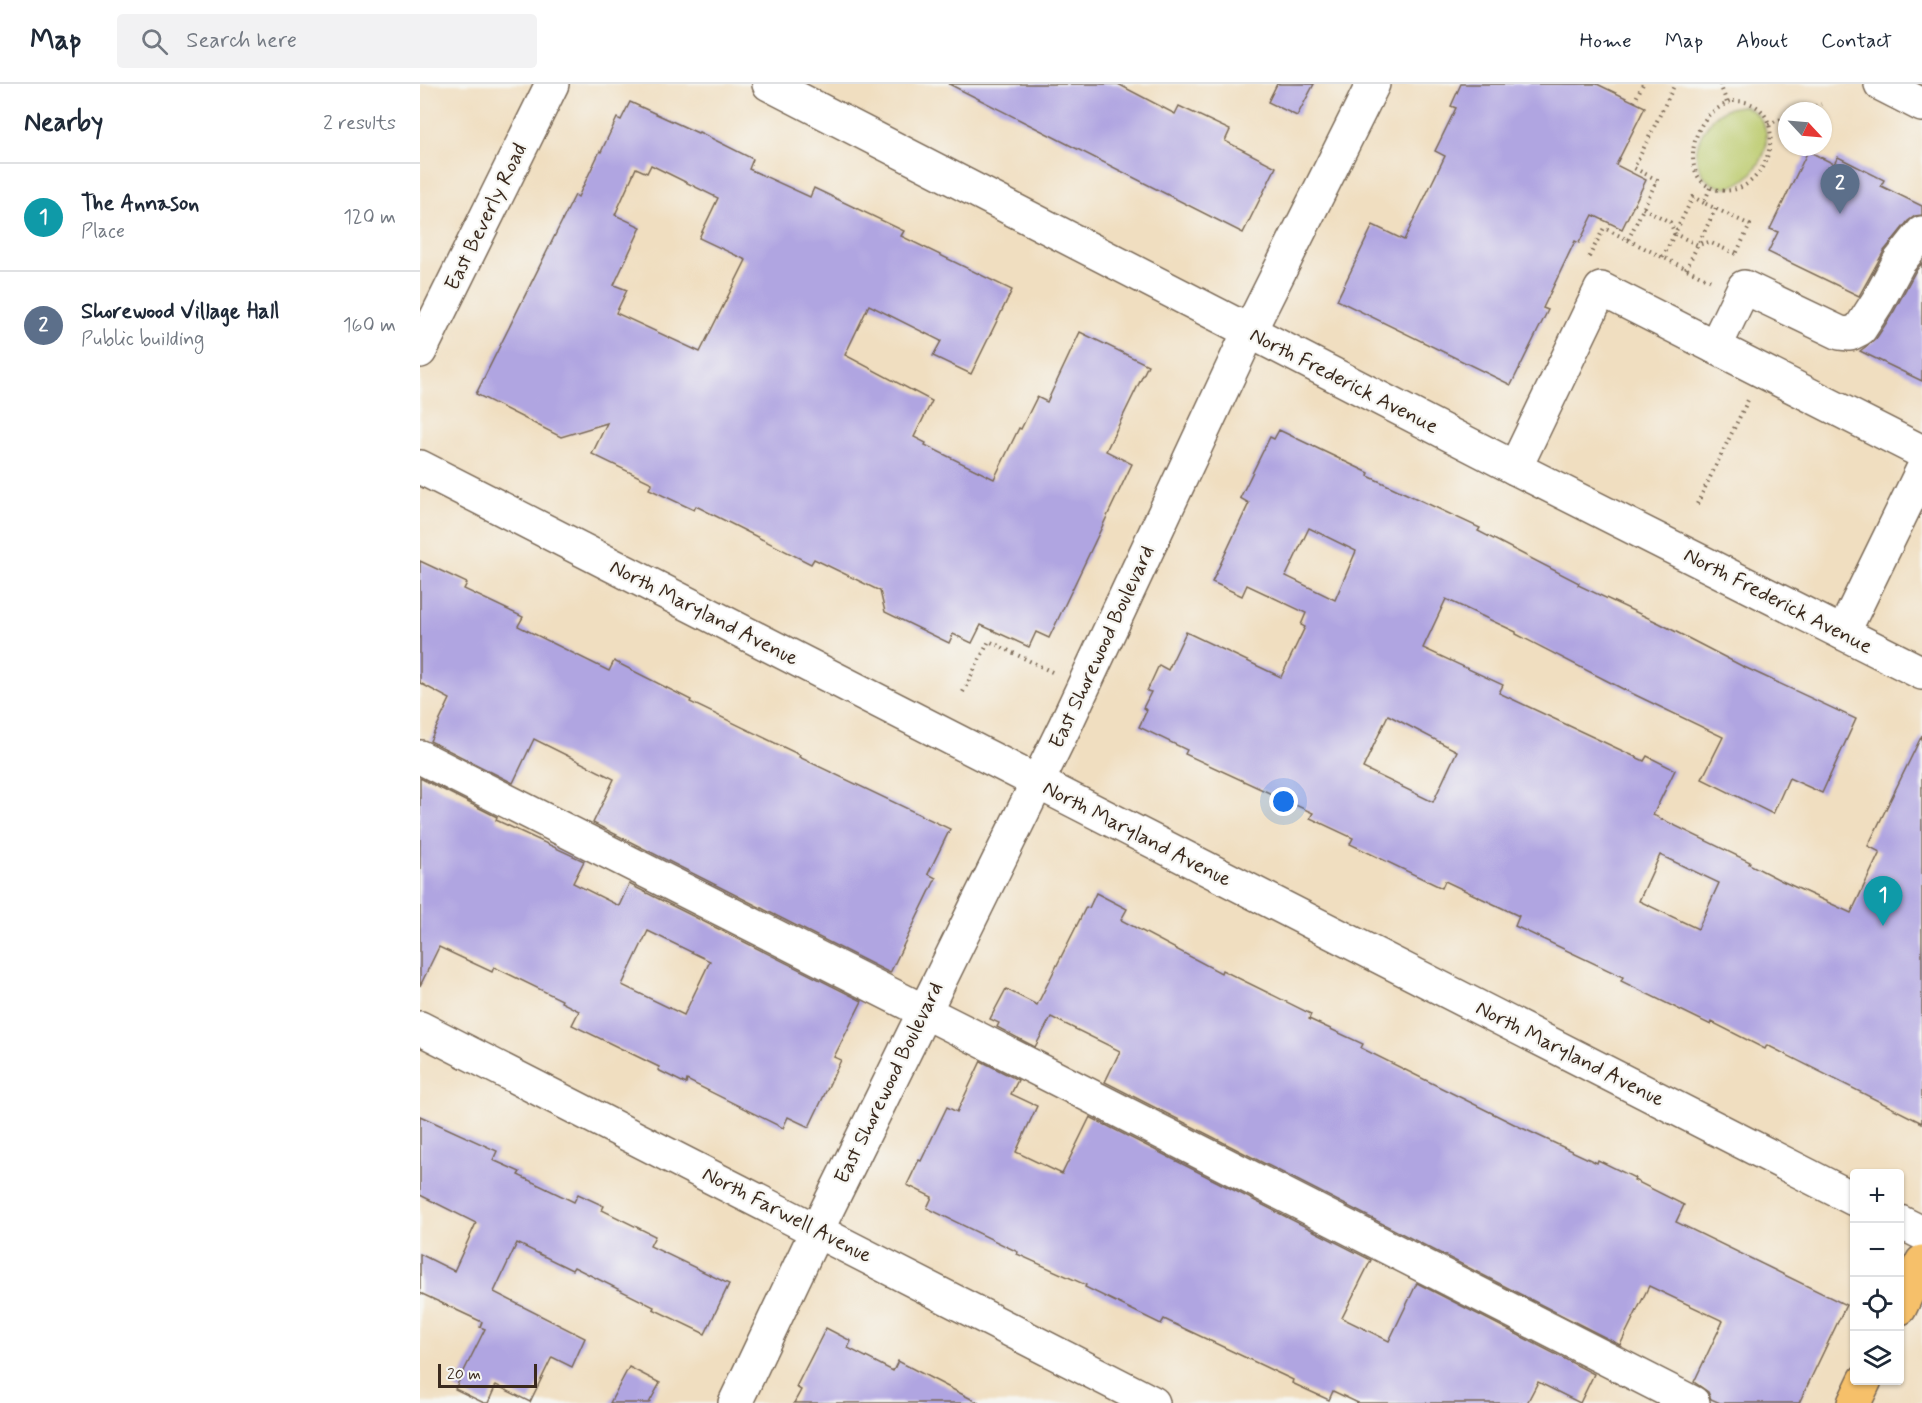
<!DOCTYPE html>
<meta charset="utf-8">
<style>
:root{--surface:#fff;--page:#f2f2f3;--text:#1f2937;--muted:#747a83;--line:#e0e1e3;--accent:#1f6fb2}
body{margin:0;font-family:Mynerve,sans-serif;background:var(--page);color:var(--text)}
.controls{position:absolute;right:18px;bottom:18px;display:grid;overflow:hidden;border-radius:6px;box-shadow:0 2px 4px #0004}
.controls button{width:54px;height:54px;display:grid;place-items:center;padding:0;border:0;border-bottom:2px solid var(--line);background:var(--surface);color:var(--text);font:30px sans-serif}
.compass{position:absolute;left:1358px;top:18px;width:54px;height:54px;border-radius:50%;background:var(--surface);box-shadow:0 2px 4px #0004;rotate:116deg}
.scale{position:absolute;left:18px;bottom:15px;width:99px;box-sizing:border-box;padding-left:6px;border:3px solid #3b2a1e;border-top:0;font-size:16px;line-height:21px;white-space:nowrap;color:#3b2a1e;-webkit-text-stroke:4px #f6f6f2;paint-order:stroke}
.you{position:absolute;left:864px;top:718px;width:21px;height:21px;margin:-15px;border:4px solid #fff;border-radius:50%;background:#1a73e8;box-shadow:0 0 0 9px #1a73e833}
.badge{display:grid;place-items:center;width:39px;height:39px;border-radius:50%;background:var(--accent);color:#fff;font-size:20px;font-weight:700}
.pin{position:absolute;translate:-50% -50px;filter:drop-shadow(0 2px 3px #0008)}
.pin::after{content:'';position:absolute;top:32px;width:21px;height:18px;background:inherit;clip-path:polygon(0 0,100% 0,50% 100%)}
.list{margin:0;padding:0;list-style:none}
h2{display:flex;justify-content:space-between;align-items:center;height:78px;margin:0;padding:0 24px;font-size:26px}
h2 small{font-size:20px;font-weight:400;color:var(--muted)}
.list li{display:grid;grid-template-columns:39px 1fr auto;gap:18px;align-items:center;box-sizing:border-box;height:108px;padding:0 24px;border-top:2px solid var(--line)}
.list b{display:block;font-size:22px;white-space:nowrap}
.list p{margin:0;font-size:20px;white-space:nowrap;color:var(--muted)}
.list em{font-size:20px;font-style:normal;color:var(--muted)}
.icon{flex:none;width:33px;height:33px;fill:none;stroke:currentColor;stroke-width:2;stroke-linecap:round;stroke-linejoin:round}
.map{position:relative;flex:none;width:1502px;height:1319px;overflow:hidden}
header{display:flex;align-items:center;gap:36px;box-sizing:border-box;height:84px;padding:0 30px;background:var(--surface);border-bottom:2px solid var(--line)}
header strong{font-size:28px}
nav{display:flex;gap:33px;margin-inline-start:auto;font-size:21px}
.search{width:420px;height:54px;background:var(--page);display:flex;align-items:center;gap:15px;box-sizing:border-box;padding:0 21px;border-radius:6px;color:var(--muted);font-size:22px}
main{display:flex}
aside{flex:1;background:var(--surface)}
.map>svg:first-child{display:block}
.green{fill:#bbca6c;stroke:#7b7a45;stroke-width:1.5}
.building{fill:#b0a5e1;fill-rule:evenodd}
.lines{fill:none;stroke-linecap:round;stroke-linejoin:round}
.minor-casing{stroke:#7a6957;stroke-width:36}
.major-casing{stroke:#7a6957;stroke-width:36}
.path{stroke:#7a6957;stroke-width:4;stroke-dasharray:1.5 4.5;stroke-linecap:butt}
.minor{stroke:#fff;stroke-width:33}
.major{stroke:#f6c06b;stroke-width:33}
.labels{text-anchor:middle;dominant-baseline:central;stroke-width:4.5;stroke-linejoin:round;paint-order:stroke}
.street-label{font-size:21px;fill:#3b2a1e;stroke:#f6f6f2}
</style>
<header>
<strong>Map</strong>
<div class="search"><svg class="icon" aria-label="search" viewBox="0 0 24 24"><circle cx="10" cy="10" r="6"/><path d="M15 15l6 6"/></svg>Search here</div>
<nav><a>Home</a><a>Map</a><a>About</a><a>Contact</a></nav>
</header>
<main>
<aside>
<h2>Nearby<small>2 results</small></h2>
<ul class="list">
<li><span class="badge" style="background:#0f9aa8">1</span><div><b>The Annason</b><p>Place</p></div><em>120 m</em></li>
<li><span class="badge" style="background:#5c6f8a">2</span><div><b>Shorewood Village Hall</b><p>Public building</p></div><em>160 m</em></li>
</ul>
</aside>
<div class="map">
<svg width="1502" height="1319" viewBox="0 0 1502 1319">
<rect width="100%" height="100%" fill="#f6f6f2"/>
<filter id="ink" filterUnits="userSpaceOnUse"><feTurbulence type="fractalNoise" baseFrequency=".0167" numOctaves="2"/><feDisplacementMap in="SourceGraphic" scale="12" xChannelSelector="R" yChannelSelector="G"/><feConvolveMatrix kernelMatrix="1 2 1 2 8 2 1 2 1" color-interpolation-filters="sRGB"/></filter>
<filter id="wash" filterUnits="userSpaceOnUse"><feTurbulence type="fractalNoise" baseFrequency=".008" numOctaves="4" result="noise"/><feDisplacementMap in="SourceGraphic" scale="24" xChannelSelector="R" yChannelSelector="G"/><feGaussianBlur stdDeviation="1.35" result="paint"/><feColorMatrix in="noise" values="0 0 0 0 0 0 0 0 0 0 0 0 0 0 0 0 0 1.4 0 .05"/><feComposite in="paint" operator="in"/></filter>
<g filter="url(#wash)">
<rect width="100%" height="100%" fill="#f0dec0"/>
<path class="green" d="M1324 22C1385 51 1306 143 1279 83 1270 62 1288 34 1306 25 1312 23 1318 22 1324 22Z"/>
<g id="blocks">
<g class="building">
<polygon points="529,0 698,0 755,30 759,22 810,46 805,57 856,83 823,149"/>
<polygon points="857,0 894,0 877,32 848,18"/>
<polygon points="1041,0 1177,0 1225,23 1196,81 1226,96 1202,145 1173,131 1159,159 1155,157 1123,224 1128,226 1091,301 917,216 953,141 984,156 1025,72 1015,67 1036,24 1031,22"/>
<path d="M210 18 278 49 279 48 333 75 329 85 390 113 394 104 484 147 481 152 592 206 551 290 513 272 521 257 449 221 425 271 512 317 494 353 506 359 505 361 574 395 599 344 601 345 617 313 627 318 660 248 728 281 686 367 712 380 629 554 616 548 609 563 561 541 552 559 533 550 529 559 465 528 460 507 394 475 391 480 276 422 274 426 229 405 232 399 172 370 187 339 141 353 56 310 155 111 158 113 180 67 181 68 197 34 201 36ZM231 81 298 114 279 154 326 176 280 268 196 229 207 206 194 201 221 143 195 131 216 84 227 89Z"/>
<polygon points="1388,67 1414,80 1418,73 1464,96 1461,102 1502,122 1502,131 1495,132 1488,137 1464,167 1439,212 1348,168 1358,148 1350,145"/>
<polygon points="1502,179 1502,297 1440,267 1456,255 1474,227 1495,188"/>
<path d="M859 346 949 389 948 392 1060 444 1058 447 1159 499 1158 501 1239 539 1322 582 1436 635 1402 709 1369 694 1353 730 1282 695 1303 653 1205 606 1096 550V548L1026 515 1003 564 1083 601 1079 609 1224 677 1227 672 1255 686 1233 731 1330 778 1329 780 1362 797 1431 829 1460 768 1448 762 1502 651V1039L1347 961 1345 965 1292 938 1291 941 1201 897 1203 893 1095 842 1099 832 1025 797 1022 804 930 760 933 754 890 734 893 729 765 670 767 666 719 643 727 626 723 624 731 608 727 607 739 581 748 586 766 548 861 593 885 543 881 541 886 529 827 501 822 512 792 498 829 419 820 414 850 353 854 355ZM889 444 936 467 915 516 866 492ZM968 631 1037 667 1013 718 943 684ZM1240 771 1299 799 1278 845 1219 817Z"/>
<polygon points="0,477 47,499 44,505 103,533 98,542 189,587 194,577 271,616 270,618 380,671 379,673 530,745 508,790 516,794 470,889 173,739 194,695 114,655 93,699 10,657 30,615 0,599"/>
<path d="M0 694 77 733 76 736 164 777 153 799 199 822 209 800 442 917 414 973 421 976 389 1043 368 1033 363 1044 267 996 266 1000 238 986 239 983 152 941 159 927 141 918 142 916 74 883 72 888 19 863 0 902ZM228 847 290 877 264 931 202 901Z"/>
<polygon points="676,809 707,825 701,836 801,889 802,886 891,930 889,935 943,960 941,964 1100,1043 1177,1079 1178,1076 1215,1094 1214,1096 1264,1121 1256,1138 1426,1221 1379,1319 1300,1319 1291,1315 1288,1308 1274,1298 1303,1237 1229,1202 1200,1261 685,998 700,967 631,933 615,963 577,943 579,939 570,935 586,905 617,921 666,823 669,824"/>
<polygon points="561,977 598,996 591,1010 617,1022 596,1068 642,1090 670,1033 951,1176 922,1234 969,1257 997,1199 1174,1290 1160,1319 1118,1298 1107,1319 938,1319 913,1307 909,1316 872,1299 873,1296 744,1235 741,1240 665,1203 666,1201 597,1170 598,1168 507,1124 512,1113 487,1101 499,1076 501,1077 527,1023 537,1028"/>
<polygon points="0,1032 77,1067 73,1076 100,1088 98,1091 154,1118 158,1110 184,1122 182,1126 235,1152 230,1162 309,1200 285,1250 233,1225 234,1223 154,1183 152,1186 97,1159 74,1208 165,1254 152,1283 132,1273 110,1318 76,1301 68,1319 64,1319 35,1305 65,1245 60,1243 62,1238 0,1209 0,1170 34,1187 56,1139 0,1111"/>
<polygon points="406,1244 431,1257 428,1264 473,1287 478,1277 559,1319 374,1319 381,1306 376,1303"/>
<polygon points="209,1283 240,1299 229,1319 190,1319"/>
</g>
</g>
</g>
<g filter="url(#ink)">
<use href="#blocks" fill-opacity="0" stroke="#7a6957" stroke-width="1.5"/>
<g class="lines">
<defs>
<g id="minor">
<polyline points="349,0 1095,384 1502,589"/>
<polyline points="1461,0 1502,21"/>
<polyline points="1295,263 1324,203 1420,249 1430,250 1440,245 1458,217 1479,178 1502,149"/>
<polyline points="0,267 132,0"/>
<polyline points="0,383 1434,1115"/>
<polyline points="1095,384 1181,205 1502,368"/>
<polyline points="1423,549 1502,387"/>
<polyline points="0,673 543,947 1273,1319"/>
<polyline points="0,944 733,1319"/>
<polyline points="1480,1138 1502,1149"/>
<polyline points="315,1319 397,1146 645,642 829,248 953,0"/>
</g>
<g id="major">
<polyline points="1480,1224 1502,1178"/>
<polyline points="1434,1319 1445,1296"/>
</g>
</defs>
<use href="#minor" class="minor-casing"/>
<use href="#major" class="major-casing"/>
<g class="path">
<polyline points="1300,0 1307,19"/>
<path d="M1313 17C1376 15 1352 115 1299 106 1263 100 1269 51 1289 31 1296 25 1304 20 1313 17Z"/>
<polyline points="1214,18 1223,0"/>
<polyline points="1384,27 1401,20"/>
<polyline points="1348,40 1367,33"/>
<polyline points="1290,104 1284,119 1330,141 1315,172"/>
<polyline points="1223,124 1250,138 1255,150 1278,161 1289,158 1316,170"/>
<polyline points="1208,156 1291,197"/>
<polyline points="1169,173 1184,144 1208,156 1237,96 1214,84 1255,0"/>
<polyline points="1243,173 1273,113 1284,119"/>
<polyline points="1266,185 1296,124"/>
<polyline points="1277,420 1328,316"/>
<polyline points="543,608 569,557 634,589"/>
</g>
<use href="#minor" class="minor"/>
<use href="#major" class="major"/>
</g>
</g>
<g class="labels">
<g class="street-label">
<text transform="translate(66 133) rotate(-64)">East Beverly Road</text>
<text transform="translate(924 297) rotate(27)">North Frederick Avenue</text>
<text transform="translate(1358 517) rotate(27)">North Frederick Avenue</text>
<text transform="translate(284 529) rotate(27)">North Maryland Avenue</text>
<text transform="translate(682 563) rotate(-65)">East Shorewood Boulevard</text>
<text transform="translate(717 750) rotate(27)">North Maryland Avenue</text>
<text transform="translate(1150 970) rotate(27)">North Maryland Avenue</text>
<text transform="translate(469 999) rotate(-64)">East Shorewood Boulevard</text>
<text transform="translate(367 1131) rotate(27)">North Farwell Avenue</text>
</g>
</g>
</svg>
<div class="controls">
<button>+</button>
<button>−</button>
<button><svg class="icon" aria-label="locate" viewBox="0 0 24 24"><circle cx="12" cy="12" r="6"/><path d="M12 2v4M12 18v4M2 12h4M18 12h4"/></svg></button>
<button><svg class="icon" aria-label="layers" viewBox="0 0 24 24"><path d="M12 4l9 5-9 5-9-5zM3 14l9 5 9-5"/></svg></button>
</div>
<svg class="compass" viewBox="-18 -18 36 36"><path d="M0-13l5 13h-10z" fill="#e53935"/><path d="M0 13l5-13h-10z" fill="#747a83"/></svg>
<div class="scale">20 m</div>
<div class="you"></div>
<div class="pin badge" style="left:1463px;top:842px;background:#0f9aa8">1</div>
<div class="pin badge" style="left:1420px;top:130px;background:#5c6f8a">2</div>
</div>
</main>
